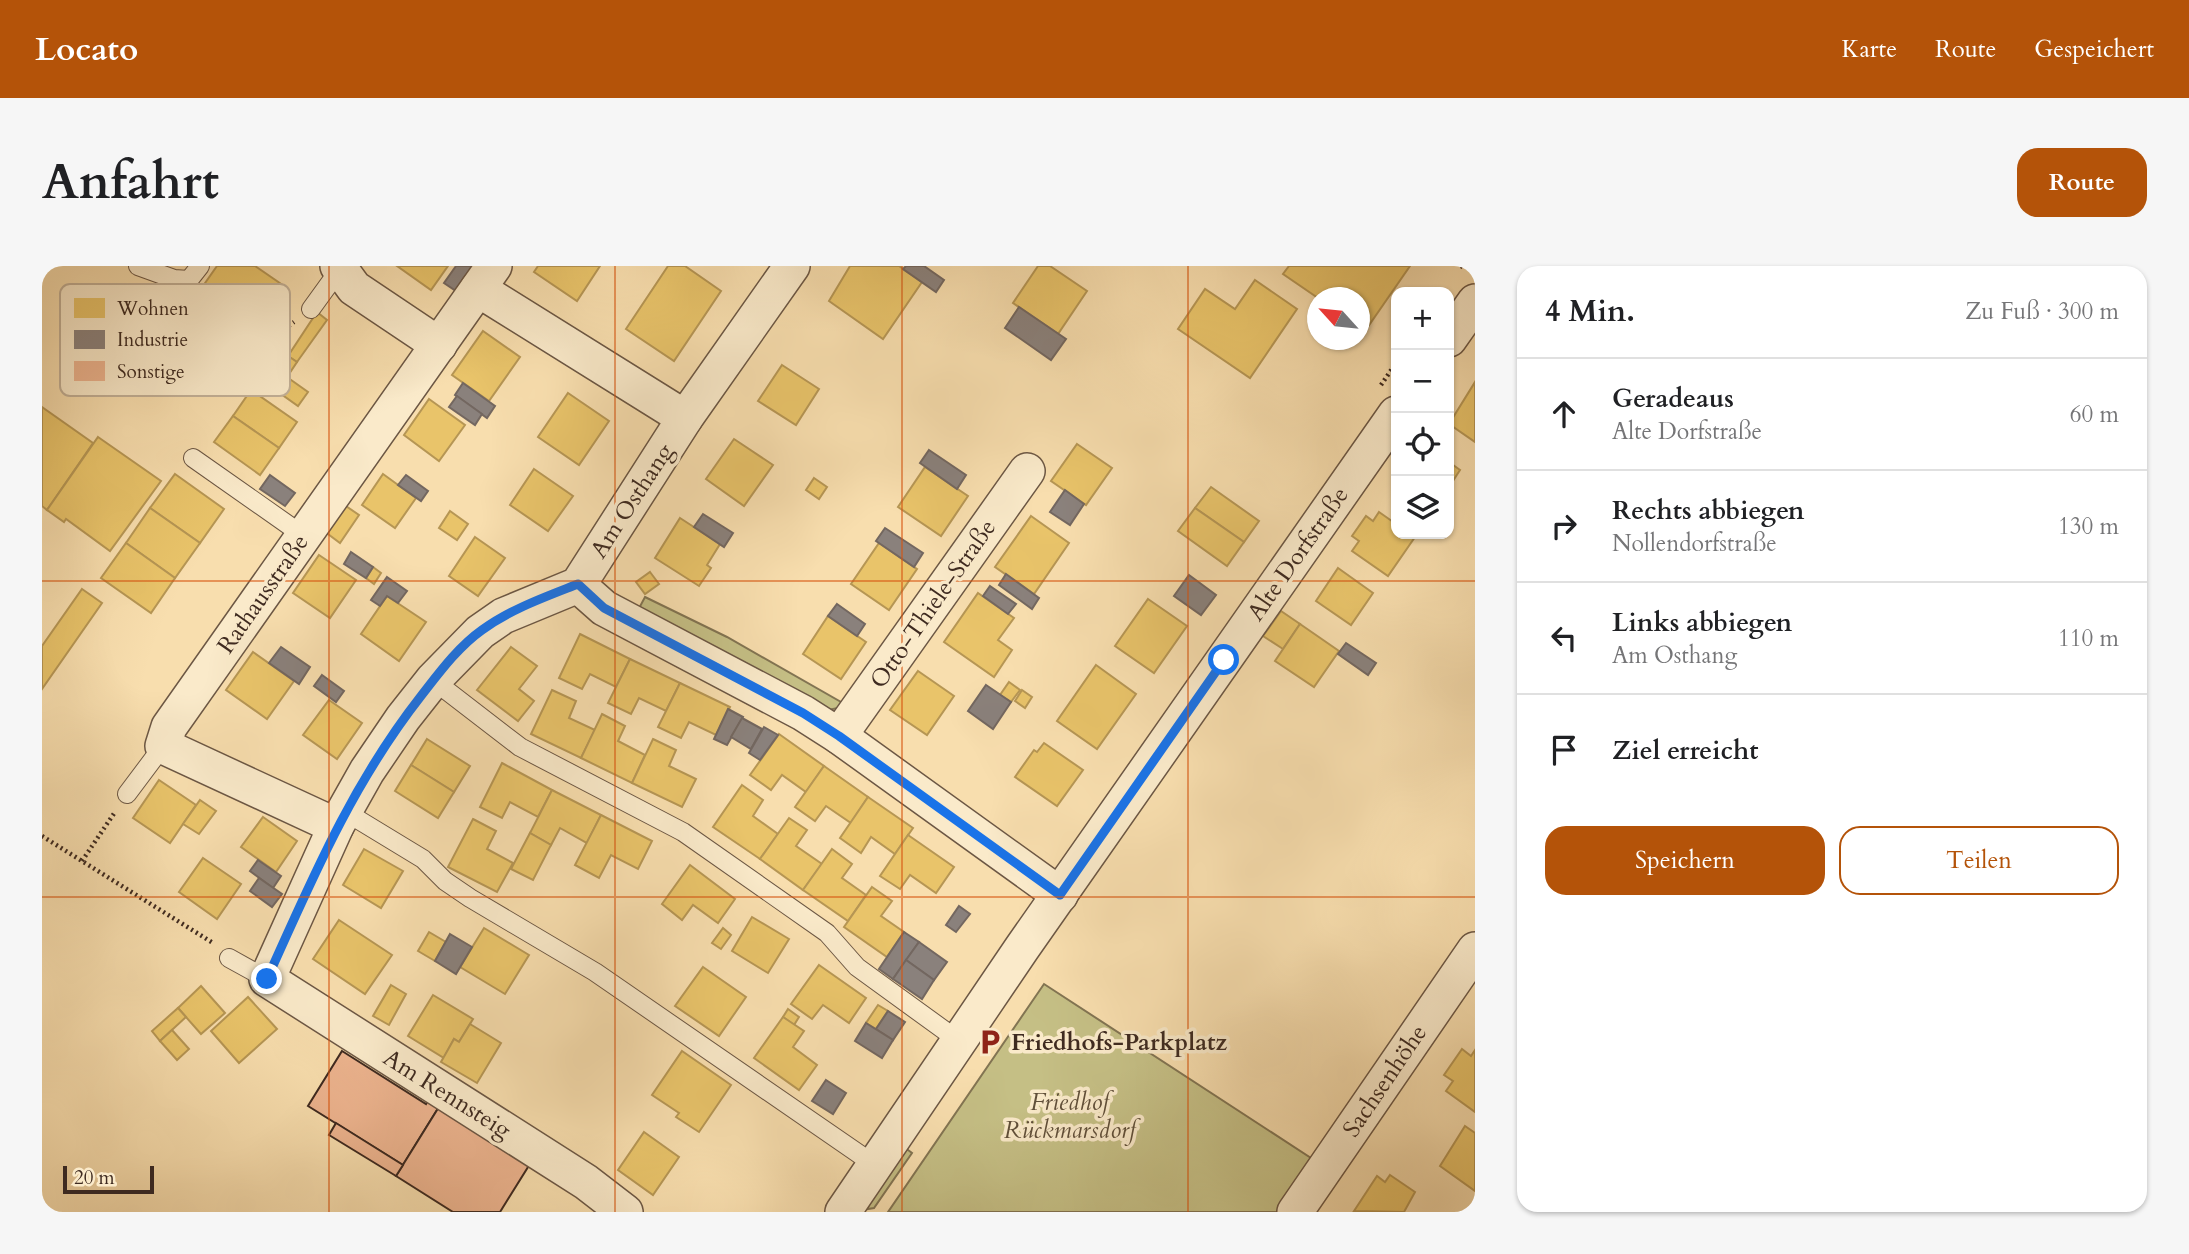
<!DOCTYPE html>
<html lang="de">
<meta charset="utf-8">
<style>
:root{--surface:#fff;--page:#f6f6f6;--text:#202124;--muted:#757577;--line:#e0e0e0;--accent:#b45309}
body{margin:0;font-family:Cardo,serif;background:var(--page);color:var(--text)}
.controls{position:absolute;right:21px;top:21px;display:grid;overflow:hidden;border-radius:14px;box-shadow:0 2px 5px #0004}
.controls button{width:63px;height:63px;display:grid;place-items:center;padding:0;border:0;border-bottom:2px solid var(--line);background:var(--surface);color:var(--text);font:35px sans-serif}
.compass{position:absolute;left:1265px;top:21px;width:63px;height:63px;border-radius:50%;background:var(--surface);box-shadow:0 2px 5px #0004;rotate:297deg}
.scale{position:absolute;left:21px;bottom:18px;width:91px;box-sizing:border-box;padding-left:7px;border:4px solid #3e2a20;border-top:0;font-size:19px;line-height:24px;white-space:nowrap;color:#3e2a20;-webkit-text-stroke:5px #faeaca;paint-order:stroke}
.stop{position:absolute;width:21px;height:21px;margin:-16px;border:5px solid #1a73e8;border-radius:50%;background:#fff}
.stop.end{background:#1a73e8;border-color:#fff;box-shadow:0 2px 7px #0008}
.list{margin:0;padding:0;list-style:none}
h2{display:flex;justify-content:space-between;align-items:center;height:91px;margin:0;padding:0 28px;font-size:30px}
h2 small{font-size:23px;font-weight:400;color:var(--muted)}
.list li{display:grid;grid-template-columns:46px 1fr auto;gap:21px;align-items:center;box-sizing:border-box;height:112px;padding:0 28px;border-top:2px solid var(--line)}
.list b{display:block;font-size:26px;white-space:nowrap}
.list p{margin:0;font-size:23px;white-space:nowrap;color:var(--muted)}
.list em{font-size:23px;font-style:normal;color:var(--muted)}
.actions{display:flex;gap:14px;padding:21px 28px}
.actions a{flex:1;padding:16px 0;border:2px solid var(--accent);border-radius:21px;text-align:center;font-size:24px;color:var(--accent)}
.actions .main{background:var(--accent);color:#fff}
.icon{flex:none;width:38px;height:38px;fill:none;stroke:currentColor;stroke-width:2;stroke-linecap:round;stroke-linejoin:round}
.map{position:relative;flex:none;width:1433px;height:946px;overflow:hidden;border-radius:21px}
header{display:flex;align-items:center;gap:42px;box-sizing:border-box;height:98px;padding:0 35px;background:var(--accent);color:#fff}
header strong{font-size:33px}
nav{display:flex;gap:38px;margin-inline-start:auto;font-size:24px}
.intro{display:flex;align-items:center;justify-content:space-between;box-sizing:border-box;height:168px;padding:0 42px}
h1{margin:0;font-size:49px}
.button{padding:18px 32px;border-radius:21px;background:var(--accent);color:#fff;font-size:24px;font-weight:700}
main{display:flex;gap:42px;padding:0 42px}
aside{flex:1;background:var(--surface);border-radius:21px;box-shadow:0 2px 5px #0004}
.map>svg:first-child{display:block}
.green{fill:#c5bf85;stroke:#827452;stroke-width:2}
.homes{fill:#e9c46a;stroke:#b69654;stroke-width:2}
.industry{fill:#8a817c;stroke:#736760;stroke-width:2}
.building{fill:#edb48f;stroke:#3e2a20;stroke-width:2}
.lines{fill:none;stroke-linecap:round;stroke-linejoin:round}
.lane-casing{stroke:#6c5744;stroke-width:20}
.street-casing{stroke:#6c5744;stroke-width:38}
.path{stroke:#3e2a20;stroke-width:4.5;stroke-dasharray:2 3.5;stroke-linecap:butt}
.lane{stroke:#faeaca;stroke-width:18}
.street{stroke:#faeaca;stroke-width:35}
.route{stroke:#1a73e8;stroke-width:9}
.grid{fill:none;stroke:#d7540e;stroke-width:2;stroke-opacity:0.55}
.labels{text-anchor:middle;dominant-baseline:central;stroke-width:7;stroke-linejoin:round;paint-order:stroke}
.street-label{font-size:24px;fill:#3e2a20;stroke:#faeaca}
.poi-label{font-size:24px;font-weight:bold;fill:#3e2a20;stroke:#faeaca;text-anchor:start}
.park-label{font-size:24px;font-style:italic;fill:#604f39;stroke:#faeaca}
.key{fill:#faeaca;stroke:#c2b097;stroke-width:2}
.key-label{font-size:19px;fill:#3e2a20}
</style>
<header>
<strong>Locato</strong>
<nav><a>Karte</a><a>Route</a><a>Gespeichert</a></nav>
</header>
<div class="intro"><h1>Anfahrt</h1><a class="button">Route</a></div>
<main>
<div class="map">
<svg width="1433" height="946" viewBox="0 0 1433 946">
<rect width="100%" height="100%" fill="#f8deae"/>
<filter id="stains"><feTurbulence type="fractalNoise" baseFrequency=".00286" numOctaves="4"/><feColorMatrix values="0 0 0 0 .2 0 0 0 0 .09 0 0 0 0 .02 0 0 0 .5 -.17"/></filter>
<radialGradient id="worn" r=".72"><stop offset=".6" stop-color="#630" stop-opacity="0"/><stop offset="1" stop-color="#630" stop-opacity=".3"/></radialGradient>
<g class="green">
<polygon points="603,331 685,371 806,440 786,444 595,346"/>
<polygon points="1002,718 1272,894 1236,946 846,946"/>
<polygon points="862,881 870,887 832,942 826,943 827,933"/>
</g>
<g class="homes">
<polygon points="175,0 213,0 245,22 219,60 161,20"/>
<polygon points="355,0 406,0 389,24"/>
<polygon points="496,0 558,0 535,35 492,6"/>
<polygon points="626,0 643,0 679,25 632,95 584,63"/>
<polygon points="808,0 857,0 880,16 841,73 787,35"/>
<polygon points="996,0 1008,0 1045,25 1016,68 971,37"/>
<polygon points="1247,0 1368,0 1323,65 1318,61 1318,32 1276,32 1241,8"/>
<polygon points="1213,14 1255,43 1208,112 1136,63 1163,23 1193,43"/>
<polygon points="275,46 285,54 255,96 246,90"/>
<polygon points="441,65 478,91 447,135 410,109"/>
<polygon points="246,90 255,96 245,111 235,104"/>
<polygon points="740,99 777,123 754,159 716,135"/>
<polygon points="235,104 266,126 256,140 225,118"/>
<polygon points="1433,116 1433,176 1407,158"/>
<polygon points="209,124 255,156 237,182 191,150"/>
<polygon points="526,127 567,155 537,199 496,171"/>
<polygon points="387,133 423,159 397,195 362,169"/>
<polygon points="0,141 51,177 5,244 0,240"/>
<polygon points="191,150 237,182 218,209 172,176"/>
<polygon points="56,171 119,215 68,285 24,253 22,256 5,244"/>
<polygon points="692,173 731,199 702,240 664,213"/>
<polygon points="1035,178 1070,202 1044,239 1009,215"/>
<polygon points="1407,196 1418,204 1407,221"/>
<polygon points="883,201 926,230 899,270 856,241"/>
<polygon points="492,203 531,230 506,265 468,239"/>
<polygon points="133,208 182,243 158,277 108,242"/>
<polygon points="341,208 374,232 353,262 320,239"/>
<polygon points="772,212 785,221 777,233 764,224"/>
<polygon points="1169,221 1217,255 1202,276 1153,242"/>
<polygon points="301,238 317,249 298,277 282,265"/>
<polygon points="108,242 158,277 133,312 84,277"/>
<polygon points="1153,242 1202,276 1185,300 1136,265"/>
<polygon points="408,245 426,258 415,274 397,262"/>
<polygon points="1337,246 1354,258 1354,268 1373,271 1346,310 1310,285 1317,275 1310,270 1324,250 1331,255"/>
<polygon points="989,250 1027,277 992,328 953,301"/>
<polygon points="638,252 678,278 665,299 669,302 657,320 613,292"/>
<polygon points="433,271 463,292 436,330 407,310"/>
<polygon points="84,277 133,312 109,347 59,312"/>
<polygon points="837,277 875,303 847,344 809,318"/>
<polygon points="277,289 314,314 288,352 251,327"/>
<polygon points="331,301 339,307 332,318 324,312"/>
<polygon points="1296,302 1331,327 1309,359 1274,335"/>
<polygon points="608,306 617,318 603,328 594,316"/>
<polygon points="40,323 60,337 0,423 0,380"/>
<polygon points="936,327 972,352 956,374 970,384 952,411 902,376"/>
<polygon points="345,330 384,356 357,395 319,368"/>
<polygon points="1106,333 1145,360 1112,407 1073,380"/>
<polygon points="1239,345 1258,358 1241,383 1221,370"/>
<polygon points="786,350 824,376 799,413 761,388"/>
<polygon points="1258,358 1297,385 1272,421 1233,395"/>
<polygon points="538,368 588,393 574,421 548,408 540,423 517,412"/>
<polygon points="469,381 495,400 477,423 492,435 476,455 435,424"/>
<polygon points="211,386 252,415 225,453 184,424"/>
<polygon points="588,393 638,417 624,445 597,432 589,448 566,437"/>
<polygon points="1054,399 1094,428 1055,483 1015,455"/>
<polygon points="876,405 912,430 885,469 848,444"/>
<polygon points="967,416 978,424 969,436 958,429"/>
<polygon points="638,417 688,441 674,469 647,456 639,472 616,461"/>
<polygon points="510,424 534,435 527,452 553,464 539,492 489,468"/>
<polygon points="980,424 990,431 983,442 973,435"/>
<polygon points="287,434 320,457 295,493 261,469"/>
<polygon points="560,448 583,460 576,475 603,489 590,517 539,492"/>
<polygon points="737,468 782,500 764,526 740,509 729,524 708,509"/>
<polygon points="385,473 428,500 412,526 369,499"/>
<polygon points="611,473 634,484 627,500 654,513 640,541 590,517"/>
<polygon points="1002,477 1041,504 1015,540 973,511 992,484 995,486"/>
<polygon points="460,497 510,524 496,551 468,536 460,552 438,541"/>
<polygon points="369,499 412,526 396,552 353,525"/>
<polygon points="782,500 826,531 809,557 784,540 773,555 753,541"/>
<polygon points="117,514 154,539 128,577 91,552"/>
<polygon points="700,519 721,534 711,550 736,568 718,593 671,561"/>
<polygon points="510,524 559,549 545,577 518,562 509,579 488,567"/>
<polygon points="826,531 871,562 853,588 829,571 819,587 798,572"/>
<polygon points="158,534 174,545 157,568 141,558"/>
<polygon points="559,549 610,575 596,603 569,589 557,612 533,599"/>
<polygon points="221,551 255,575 234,606 199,581"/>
<polygon points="747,552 765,564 754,580 780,598 761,624 718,593"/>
<polygon points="431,553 454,565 445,583 471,597 455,626 406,601"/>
<polygon points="488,567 509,579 491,614 469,603"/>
<polygon points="866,569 912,601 894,627 868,609 858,623 838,610"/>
<polygon points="322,583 361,605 339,642 301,619"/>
<polygon points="790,583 810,598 800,612 824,629 806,655 761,624"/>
<polygon points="161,592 199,618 175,653 137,626"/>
<polygon points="648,599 693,633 676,657 651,639 640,654 620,638"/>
<polygon points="830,621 850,635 839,650 862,666 845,691 802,661"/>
<polygon points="710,651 747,673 726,707 690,685"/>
<polygon points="297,654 350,689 323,728 271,693"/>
<polygon points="442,662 487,689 463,728 418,701"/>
<polygon points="681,662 689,669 679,683 670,677"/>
<polygon points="387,666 404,676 393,695 376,685"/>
<polygon points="777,699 824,732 807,757 781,739 770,753 749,738"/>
<polygon points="661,701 704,731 677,770 633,740"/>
<polygon points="349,719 364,728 347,759 331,750"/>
<polygon points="159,720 183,747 159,768 136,742"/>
<polygon points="391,729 431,753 417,776 412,773 402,792 366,770"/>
<polygon points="206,731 235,763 197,797 169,765"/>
<polygon points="836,739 846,745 834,763 824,757"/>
<polygon points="136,742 144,751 118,775 110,765"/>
<polygon points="746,743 757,751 752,759 741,751"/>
<polygon points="741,751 762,765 751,781 775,799 757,824 712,792"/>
<polygon points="428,758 459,777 435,817 399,796 412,773 417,776"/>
<polygon points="130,764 147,783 135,794 118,775"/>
<polygon points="1420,783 1429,790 1433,784 1433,846 1404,825 1411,815 1402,809"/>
<polygon points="640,785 689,819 657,866 634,851 637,847 610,829"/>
<polygon points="1423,860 1433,867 1433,925 1398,900"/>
<polygon points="602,866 637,891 611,929 576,904"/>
<polygon points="1348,909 1373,926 1362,946 1312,945 1335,910 1343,916"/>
</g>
<g class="industry">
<polygon points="414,0 435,0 417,27 402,17"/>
<polygon points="864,0 882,0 902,14 894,26 861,3"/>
<polygon points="977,41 1024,73 1009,94 963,62"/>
<polygon points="421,117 453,140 445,152 413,129"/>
<polygon points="415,130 440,148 433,159 407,141"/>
<polygon points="887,184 924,209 915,223 878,197"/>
<polygon points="228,209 253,227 243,240 218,223"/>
<polygon points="364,209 386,225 379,235 356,219"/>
<polygon points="1023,224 1042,238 1028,259 1008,246"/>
<polygon points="661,248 691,267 682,281 652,261"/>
<polygon points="843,262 881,287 872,301 834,275"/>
<polygon points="309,286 331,301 324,312 302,298"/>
<polygon points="964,308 997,332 990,343 957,319"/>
<polygon points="1147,309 1174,329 1159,349 1132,330"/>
<polygon points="345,311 365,325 356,337 345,330 338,340 329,334"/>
<polygon points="948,320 974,338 966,348 941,330"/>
<polygon points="795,338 823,358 815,370 786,350"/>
<polygon points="1304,377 1334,397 1326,409 1296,388"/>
<polygon points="239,381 268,401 257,418 227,397"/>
<polygon points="280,409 302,425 294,436 272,420"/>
<polygon points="944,419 969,436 951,463 926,445"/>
<polygon points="686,443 701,451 685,479 672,473"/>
<polygon points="700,452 720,463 709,483 689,471"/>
<polygon points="722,461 736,469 718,494 707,487"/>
<polygon points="216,594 239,610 231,622 208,605"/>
<polygon points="217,612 240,628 230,641 208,625"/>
<polygon points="917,640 928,648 914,666 904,659"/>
<polygon points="862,666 877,676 851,713 837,703"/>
<polygon points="408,668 430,681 414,708 393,695"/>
<polygon points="877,676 905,696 892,714 864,694"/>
<polygon points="864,694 892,714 880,733 851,713"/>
<polygon points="846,745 863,756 851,774 834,763"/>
<polygon points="824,757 851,774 840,792 813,775"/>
<polygon points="784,814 804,827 791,848 770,835"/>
</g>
<g class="building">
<polygon points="300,785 384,838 389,829 400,836 361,899 266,840"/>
<polygon points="400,836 491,893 458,946 411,946 354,910"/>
<polygon points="294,857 361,899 354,910 287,869"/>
</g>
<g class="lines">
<defs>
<g id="lane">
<polyline points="96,0 132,13 147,14"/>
<polyline points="158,0 147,14 148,31 215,81"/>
<polyline points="269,43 298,3"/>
<polyline points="151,192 262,270"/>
<polyline points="391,414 478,481 641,566 785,667 815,701 917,775"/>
<polyline points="85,528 121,480"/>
<polyline points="302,545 381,593 403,615 428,632 553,706 833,899"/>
<polyline points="187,692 225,713"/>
</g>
<g id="street">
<polyline points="296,0 312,22 397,79"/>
<polyline points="436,23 643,152"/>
<polyline points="1407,73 1433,36"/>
<polyline points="536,319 562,342 761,447 797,470 1018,629"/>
<polyline points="797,470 985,205"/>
<polyline points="294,560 121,480 127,461 452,0"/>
<polyline points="583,946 544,916 225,713 294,560 325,505 361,452 391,414 438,366 461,350 536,319 643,152 750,0"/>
<polyline points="801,946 980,682 1354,148"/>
<polyline points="1253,946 1433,684"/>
</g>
</defs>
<use href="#lane" class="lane-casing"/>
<use href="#street" class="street-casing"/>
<g class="path">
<polyline points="1419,0 1421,1"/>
<polyline points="233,69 252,56"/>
<polyline points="1339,119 1354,97"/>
<polyline points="0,570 171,677"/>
<polyline points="40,595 73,546"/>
</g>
<use href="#lane" class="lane"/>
<use href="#street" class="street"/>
</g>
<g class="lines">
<path class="route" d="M225 713C270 613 310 518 379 430 397 407 416 381 440 364 469 343 503 331 536 318L562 342 761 447 797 470 1018 629 1182 394"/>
</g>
<path class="grid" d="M287 0V946M573 0V946M860 0V946M1146 0V946M0 315H1433M0 631H1433"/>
<defs>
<symbol id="parking-bare" viewBox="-9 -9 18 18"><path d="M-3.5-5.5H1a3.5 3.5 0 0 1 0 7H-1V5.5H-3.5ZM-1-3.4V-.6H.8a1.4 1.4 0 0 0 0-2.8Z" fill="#8f2418" stroke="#faeaca" stroke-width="2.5" paint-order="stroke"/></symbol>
</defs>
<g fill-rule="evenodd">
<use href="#parking-bare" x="929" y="757" width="38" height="38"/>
</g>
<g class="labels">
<g class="street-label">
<text transform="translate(590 235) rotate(-57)">Am Osthang</text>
<text transform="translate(1256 288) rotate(-55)">Alte Dorfstraße</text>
<text transform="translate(221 328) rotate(-55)">Rathausstraße</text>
<text transform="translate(891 338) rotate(-55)">Otto-Thiele-Straße</text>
<text transform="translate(1343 815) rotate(-56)">Sachsenhöhe</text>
<text transform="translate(405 828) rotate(32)">Am Rennsteig</text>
</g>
<g class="poi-label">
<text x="969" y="776">Friedhofs-Parkplatz</text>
</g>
<g class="park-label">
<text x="1028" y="836">Friedhof<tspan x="1028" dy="28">Rückmarsdorf</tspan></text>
</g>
</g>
<rect x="18" y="18" width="230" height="112" rx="10" class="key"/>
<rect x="32" y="32" width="31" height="20" fill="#e9c46a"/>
<rect x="32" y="64" width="31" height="19" fill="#8a817c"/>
<rect x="32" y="95" width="31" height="20" fill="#edb48f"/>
<g class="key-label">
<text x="75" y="49">Wohnen</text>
<text x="75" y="80">Industrie</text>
<text x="75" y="112">Sonstige</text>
</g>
<rect width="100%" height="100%" filter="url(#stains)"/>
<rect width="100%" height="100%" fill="url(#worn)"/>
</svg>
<div class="controls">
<button>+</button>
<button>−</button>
<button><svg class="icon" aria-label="locate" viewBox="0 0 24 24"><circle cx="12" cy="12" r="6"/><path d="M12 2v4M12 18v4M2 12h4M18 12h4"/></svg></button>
<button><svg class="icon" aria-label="layers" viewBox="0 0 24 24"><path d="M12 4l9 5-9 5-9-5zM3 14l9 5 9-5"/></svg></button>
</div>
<svg class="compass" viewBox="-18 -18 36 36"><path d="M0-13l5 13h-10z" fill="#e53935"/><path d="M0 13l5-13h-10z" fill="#757577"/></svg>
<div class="scale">20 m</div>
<div class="stop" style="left:1182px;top:394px"></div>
<div class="stop end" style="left:225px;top:713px"></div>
</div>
<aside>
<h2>4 Min.<small>Zu Fuß · 300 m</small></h2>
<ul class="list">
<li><svg class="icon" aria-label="ahead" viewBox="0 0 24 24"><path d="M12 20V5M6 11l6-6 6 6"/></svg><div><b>Geradeaus</b><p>Alte Dorfstraße</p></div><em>60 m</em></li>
<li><svg class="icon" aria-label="right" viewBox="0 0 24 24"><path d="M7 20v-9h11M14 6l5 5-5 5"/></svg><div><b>Rechts abbiegen</b><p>Nollendorfstraße</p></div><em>130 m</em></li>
<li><svg class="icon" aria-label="left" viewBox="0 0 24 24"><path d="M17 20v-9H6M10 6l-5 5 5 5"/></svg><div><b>Links abbiegen</b><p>Am Osthang</p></div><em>110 m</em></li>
<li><svg class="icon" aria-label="arrive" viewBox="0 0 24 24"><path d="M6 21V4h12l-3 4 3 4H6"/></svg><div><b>Ziel erreicht</b></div></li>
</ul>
<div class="actions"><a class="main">Speichern</a><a>Teilen</a></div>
</aside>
</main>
